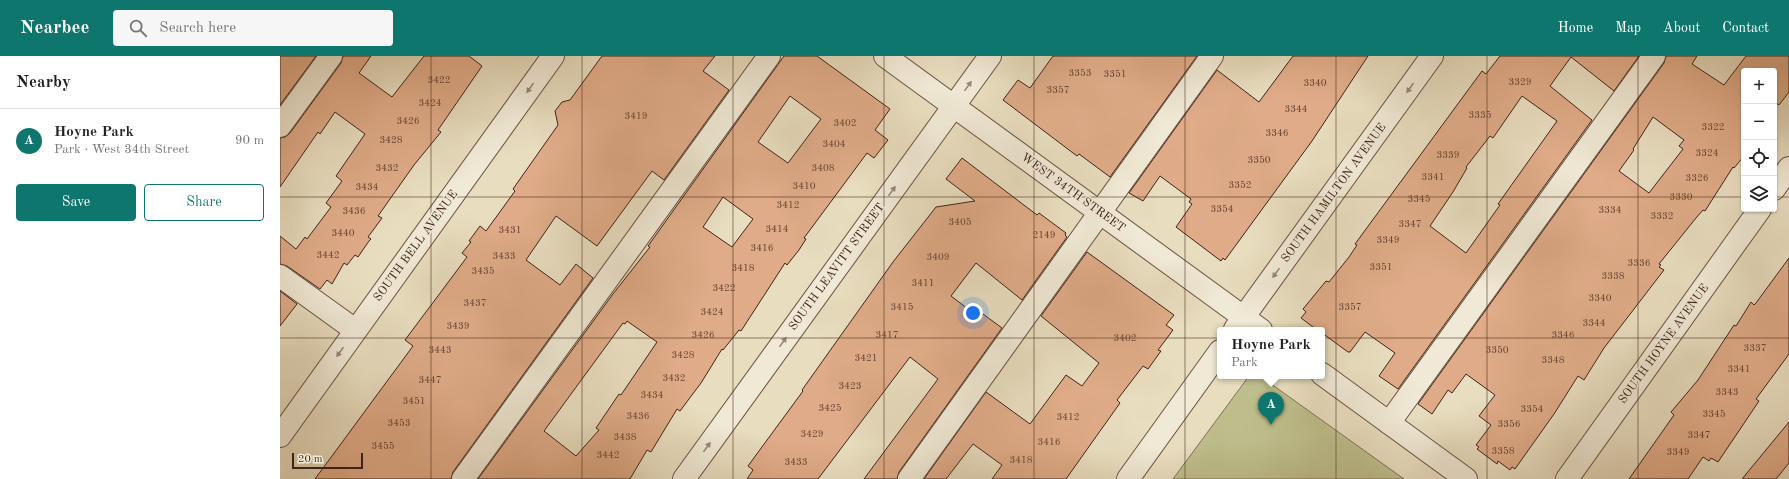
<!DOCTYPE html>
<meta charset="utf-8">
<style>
:root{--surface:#fff;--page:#f6f6f6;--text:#222;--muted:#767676;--line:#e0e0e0;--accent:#0f766e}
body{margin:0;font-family:"Old Standard TT",serif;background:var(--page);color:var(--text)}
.controls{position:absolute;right:12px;top:12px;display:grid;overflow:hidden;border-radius:4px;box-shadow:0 1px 3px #0004}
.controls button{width:36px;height:36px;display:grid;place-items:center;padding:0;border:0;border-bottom:1px solid var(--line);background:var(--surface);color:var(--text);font:20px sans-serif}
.scale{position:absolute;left:12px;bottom:10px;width:71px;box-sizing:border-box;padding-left:4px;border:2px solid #412418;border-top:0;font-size:11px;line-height:14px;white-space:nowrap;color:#412418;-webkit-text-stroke:3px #f0e9d5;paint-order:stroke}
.you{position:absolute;left:693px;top:257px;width:14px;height:14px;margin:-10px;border:3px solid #fff;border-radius:50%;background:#1a73e8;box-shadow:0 0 0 6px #1a73e833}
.badge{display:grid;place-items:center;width:26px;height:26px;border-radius:50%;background:var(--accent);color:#fff;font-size:13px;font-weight:700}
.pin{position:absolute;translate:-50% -33px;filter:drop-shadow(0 1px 2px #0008)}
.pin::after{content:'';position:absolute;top:21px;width:14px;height:12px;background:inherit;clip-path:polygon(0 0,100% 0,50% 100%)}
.popup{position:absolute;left:937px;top:271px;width:108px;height:52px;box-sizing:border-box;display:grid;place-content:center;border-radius:4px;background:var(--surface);filter:drop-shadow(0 1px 3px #0005);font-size:13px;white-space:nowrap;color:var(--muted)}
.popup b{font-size:15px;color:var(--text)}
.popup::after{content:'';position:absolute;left:50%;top:100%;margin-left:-8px;border:8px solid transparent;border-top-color:var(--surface)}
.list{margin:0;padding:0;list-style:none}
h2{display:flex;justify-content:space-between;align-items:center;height:52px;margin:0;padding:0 16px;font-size:17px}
h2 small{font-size:13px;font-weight:400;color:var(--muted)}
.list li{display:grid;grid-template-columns:26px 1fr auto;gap:12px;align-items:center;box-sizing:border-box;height:64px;padding:0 16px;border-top:1px solid var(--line)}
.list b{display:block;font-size:15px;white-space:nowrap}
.list p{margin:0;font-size:13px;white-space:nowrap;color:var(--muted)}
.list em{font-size:13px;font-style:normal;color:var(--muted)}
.actions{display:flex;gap:8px;padding:12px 16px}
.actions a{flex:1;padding:9px 0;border:1px solid var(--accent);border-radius:4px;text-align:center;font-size:14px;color:var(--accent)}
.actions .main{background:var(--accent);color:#fff}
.icon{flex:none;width:22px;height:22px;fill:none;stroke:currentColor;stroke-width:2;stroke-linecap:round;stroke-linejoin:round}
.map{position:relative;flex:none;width:1509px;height:423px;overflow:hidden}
header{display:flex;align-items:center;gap:24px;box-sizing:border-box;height:56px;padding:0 20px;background:var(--accent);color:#fff}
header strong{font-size:19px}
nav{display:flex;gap:22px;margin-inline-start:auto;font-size:14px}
.search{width:280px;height:36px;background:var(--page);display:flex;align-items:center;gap:10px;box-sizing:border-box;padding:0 14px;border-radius:4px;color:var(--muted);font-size:15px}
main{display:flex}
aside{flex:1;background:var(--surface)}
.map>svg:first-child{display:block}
.green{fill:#bebe8c;stroke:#807152}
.building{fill:#dfab88;stroke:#412418;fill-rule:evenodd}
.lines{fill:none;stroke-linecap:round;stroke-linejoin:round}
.minor-casing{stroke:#6b5242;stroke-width:24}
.minor{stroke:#f0e9d5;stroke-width:22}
.oneway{fill:#988676}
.grid{fill:none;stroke:#412418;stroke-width:1;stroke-opacity:0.55}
.labels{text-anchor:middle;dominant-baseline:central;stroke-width:3;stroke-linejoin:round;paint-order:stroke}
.number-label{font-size:10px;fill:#684634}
.street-label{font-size:12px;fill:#412418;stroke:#f0e9d5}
</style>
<header>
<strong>Nearbee</strong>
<div class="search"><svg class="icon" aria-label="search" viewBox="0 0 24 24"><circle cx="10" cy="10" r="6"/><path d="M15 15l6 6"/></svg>Search here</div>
<nav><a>Home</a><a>Map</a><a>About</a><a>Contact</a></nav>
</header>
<main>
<aside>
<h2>Nearby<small></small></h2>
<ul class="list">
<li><span class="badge">A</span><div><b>Hoyne Park</b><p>Park · West 34th Street</p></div><em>90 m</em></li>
</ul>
<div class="actions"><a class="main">Save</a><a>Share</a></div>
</aside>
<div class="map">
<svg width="1509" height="423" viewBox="0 0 1509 423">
<rect width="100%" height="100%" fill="#e8ddbf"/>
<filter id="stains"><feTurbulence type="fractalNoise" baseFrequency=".005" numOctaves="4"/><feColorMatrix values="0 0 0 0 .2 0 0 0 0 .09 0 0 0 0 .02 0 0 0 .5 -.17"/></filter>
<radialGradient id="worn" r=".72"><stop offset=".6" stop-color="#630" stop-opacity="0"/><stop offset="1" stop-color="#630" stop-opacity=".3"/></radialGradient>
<polygon class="green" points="969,320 980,320 1124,423 893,423"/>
<g class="building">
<polygon points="0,0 36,0 0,49"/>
<polygon points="63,0 91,0 79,17 112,41 144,0 189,0 202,10 158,74 161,76 134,109 98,160 102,162 88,181 91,183 89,185 78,201 75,199 67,209 64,207 52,228 47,224 40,233 7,210 0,208 0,180 16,193 25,181 27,183 51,151 46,147 62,125 56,120 85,78 55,56 40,78 38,76 0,131 0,82 5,81 10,77 61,7"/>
<polygon points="322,0 435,0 423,15 449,34 384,124 372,115 317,190 276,160 246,204 280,229 296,208 313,222 173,416 171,423 35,423 133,290 125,284 187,201 182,197 191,186 189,185 200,170 206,175 235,135 233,133 278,69 275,55 282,46 290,44"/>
<path d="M504 0H537L610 53 595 74 608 84 594 102 587 97 524 182 526 183 519 194 507 209 505 207 461 275 459 274 443 294 442 293 421 327 400 355 397 353 371 396 367 394 350 423H198L333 238 370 191 368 190ZM510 40 541 63 508 107 478 86ZM443 141 473 163 452 191 423 171ZM347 265 377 286 341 339 339 338 316 372 319 374 296 400 264 375 343 267 345 268Z"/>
<polygon points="773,0 917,0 830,121 799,98 797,100 723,44 738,24 750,32"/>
<polygon points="1013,0 1088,0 1032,85 945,204 943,202 941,205 896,171 912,148 909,146 911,143 880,120 863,145 849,137 937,14 979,46"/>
<path d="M1220 0H1359L1334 35 1291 1 1270 30 1312 64 1118 333 1099 320 1115 297 1085 276 1070 296H1068L1042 277V274H1037L1021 262 1026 256 1023 253 1046 225 1049 226 1069 201 1077 189 1075 188 1202 15 1206 18ZM1242 40 1277 65 1218 148 1220 149 1186 197 1150 170 1173 136 1187 112 1186 111 1210 80 1213 82Z"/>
<path d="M1386 0H1417L1412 8 1444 29 1466 0H1509V36L1499 49 1496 47 1494 49V15H1464V100L1454 112 1453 111 1425 155 1423 154 1416 162 1379 208 1381 209 1379 211 1384 214 1324 292 1304 324 1298 320 1274 358 1235 413 1232 411 1230 414 1218 405 1217 408 1197 393 1199 391 1196 389 1211 369 1199 360 1215 339 1186 318 1172 337 1168 334 1152 358 1138 348 1384 7ZM1373 61 1404 84 1399 90 1403 93 1369 137 1339 115 1354 94 1353 93Z"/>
<polygon points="682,102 757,159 759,157 786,177 785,179 787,181 742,244 696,207 671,240 700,262 703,258 722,272 619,416 617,423 584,423 658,323 630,301 538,423 467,423 473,414 468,410 523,335 522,334 613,206 656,151 695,145 666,123"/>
<polygon points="807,196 894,259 886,269 893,274 878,294 881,295 868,313 863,310 837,344 840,347 786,423 712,423 722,409 693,388 666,423 644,423 706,336 750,368 786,319 802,330 819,307 761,260"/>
<polygon points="1509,202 1509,298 1476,343 1479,345 1438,406 1431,402 1429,405 1423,401 1408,423 1349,423 1394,359 1391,356 1418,324 1454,269 1456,270 1471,246 1474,249 1476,247"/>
<polygon points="0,235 17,248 0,270"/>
<polygon points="1509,366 1509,407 1496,423 1462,423"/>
</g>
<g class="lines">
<defs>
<g id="minor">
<polyline points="605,0 981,274"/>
<polyline points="0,70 51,0"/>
<polyline points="1494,133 1509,112"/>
<polyline points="0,220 75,274"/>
<polyline points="955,273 1152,0"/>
<polyline points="1042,318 1186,423"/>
<polyline points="1109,367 1374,0"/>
<polyline points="0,380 273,0"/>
<polyline points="183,423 489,0"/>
<polyline points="404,423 710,0"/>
<polyline points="629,423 932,0"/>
<polyline points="848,423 940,295"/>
<polyline points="1287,423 1480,153"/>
</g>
</defs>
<use href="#minor" class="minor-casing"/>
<use href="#minor" class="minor"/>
</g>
<defs><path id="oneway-solid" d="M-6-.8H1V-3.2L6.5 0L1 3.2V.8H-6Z"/></defs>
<g class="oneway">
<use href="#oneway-solid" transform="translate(688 30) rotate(-54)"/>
<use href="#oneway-solid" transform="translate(250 32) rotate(126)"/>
<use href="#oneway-solid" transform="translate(1130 32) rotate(126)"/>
<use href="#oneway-solid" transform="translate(612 135) rotate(-54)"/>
<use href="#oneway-solid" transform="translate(996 217) rotate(126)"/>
<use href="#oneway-solid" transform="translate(503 286) rotate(-54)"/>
<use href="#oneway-solid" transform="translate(60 296) rotate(126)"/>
<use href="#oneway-solid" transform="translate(427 391) rotate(-54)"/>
</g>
<path class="grid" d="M151 0V423M302 0V423M453 0V423M604 0V423M754 0V423M905 0V423M1056 0V423M1207 0V423M1358 0V423M0 141H1464M1494 141H1509M0 282H1509"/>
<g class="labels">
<g class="number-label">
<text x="800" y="17">3353</text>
<text x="835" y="18">3351</text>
<text x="159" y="24">3422</text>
<text x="1240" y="26">3329</text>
<text x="1035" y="27">3340</text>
<text x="778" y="34">3357</text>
<text x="150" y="47">3424</text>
<text x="1016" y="53">3344</text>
<text x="1200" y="59">3335</text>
<text x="356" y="60">3419</text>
<text x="128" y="65">3426</text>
<text x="565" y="67">3402</text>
<text x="1433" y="71">3322</text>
<text x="997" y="77">3346</text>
<text x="111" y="84">3428</text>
<text x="554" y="88">3404</text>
<text x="1427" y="97">3324</text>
<text x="1168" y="99">3339</text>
<text x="979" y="104">3350</text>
<text x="107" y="112">3432</text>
<text x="543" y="112">3408</text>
<text x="1153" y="121">3341</text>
<text x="1417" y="122">3326</text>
<text x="960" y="129">3352</text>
<text x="524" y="130">3410</text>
<text x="87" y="131">3434</text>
<text x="1401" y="141">3330</text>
<text x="1139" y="143">3345</text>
<text x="508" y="149">3412</text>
<text x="942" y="153">3354</text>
<text x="1330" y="154">3334</text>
<text x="74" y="155">3436</text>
<text x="1382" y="160">3332</text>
<text x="680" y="166">3405</text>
<text x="1130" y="168">3347</text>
<text x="497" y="173">3414</text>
<text x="230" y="174">3431</text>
<text x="63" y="177">3440</text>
<text x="764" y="179">2149</text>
<text x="1108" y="184">3349</text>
<text x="482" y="192">3416</text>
<text x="48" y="199">3442</text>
<text x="224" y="200">3433</text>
<text x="658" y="201">3409</text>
<text x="1359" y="207">3336</text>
<text x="1101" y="211">3351</text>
<text x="463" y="212">3418</text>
<text x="203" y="215">3435</text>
<text x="1333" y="220">3338</text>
<text x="643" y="227">3411</text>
<text x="444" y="232">3422</text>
<text x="1320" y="242">3340</text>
<text x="195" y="247">3437</text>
<text x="622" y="251">3415</text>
<text x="1070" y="251">3357</text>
<text x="432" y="256">3424</text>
<text x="1314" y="267">3344</text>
<text x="178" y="270">3439</text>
<text x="423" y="279">3426</text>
<text x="607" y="279">3417</text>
<text x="1283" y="279">3346</text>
<text x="845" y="282">3402</text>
<text x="1475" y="292">3337</text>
<text x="160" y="294">3443</text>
<text x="1217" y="294">3350</text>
<text x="403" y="299">3428</text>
<text x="586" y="302">3421</text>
<text x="1273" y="304">3348</text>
<text x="1459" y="313">3341</text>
<text x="394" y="322">3432</text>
<text x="150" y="324">3447</text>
<text x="570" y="330">3423</text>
<text x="1447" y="336">3343</text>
<text x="372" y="339">3434</text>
<text x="134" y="345">3451</text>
<text x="550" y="352">3425</text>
<text x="1252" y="353">3354</text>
<text x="1434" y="358">3345</text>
<text x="358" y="360">3436</text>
<text x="788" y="361">3412</text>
<text x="119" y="367">3453</text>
<text x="1229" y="368">3356</text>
<text x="532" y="378">3429</text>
<text x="1419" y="379">3347</text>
<text x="345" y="381">3438</text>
<text x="769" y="386">3416</text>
<text x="103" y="390">3455</text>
<text x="1223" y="395">3358</text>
<text x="1398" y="396">3349</text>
<text x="328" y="399">3442</text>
<text x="741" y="404">3418</text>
<text x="516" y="406">3433</text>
</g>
<g class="street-label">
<text transform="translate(793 137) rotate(36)">WEST 34TH STREET</text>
<text transform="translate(1054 137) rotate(-54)">SOUTH HAMILTON AVENUE</text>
<text transform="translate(136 190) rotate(-54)">SOUTH BELL AVENUE</text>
<text transform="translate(557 211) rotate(-54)">SOUTH LEAVITT STREET</text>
<text transform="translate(1384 288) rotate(-54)">SOUTH HOYNE AVENUE</text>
</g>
</g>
<rect width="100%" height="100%" filter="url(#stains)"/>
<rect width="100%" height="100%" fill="url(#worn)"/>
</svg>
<div class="controls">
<button>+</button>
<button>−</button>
<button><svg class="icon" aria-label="locate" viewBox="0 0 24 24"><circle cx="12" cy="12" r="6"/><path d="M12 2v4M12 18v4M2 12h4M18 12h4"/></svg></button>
<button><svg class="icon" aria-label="layers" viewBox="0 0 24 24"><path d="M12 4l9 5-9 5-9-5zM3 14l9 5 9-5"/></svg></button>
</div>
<div class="scale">20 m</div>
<div class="you"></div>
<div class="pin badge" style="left:991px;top:369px">A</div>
<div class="popup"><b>Hoyne Park</b>Park</div>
</div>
</main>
